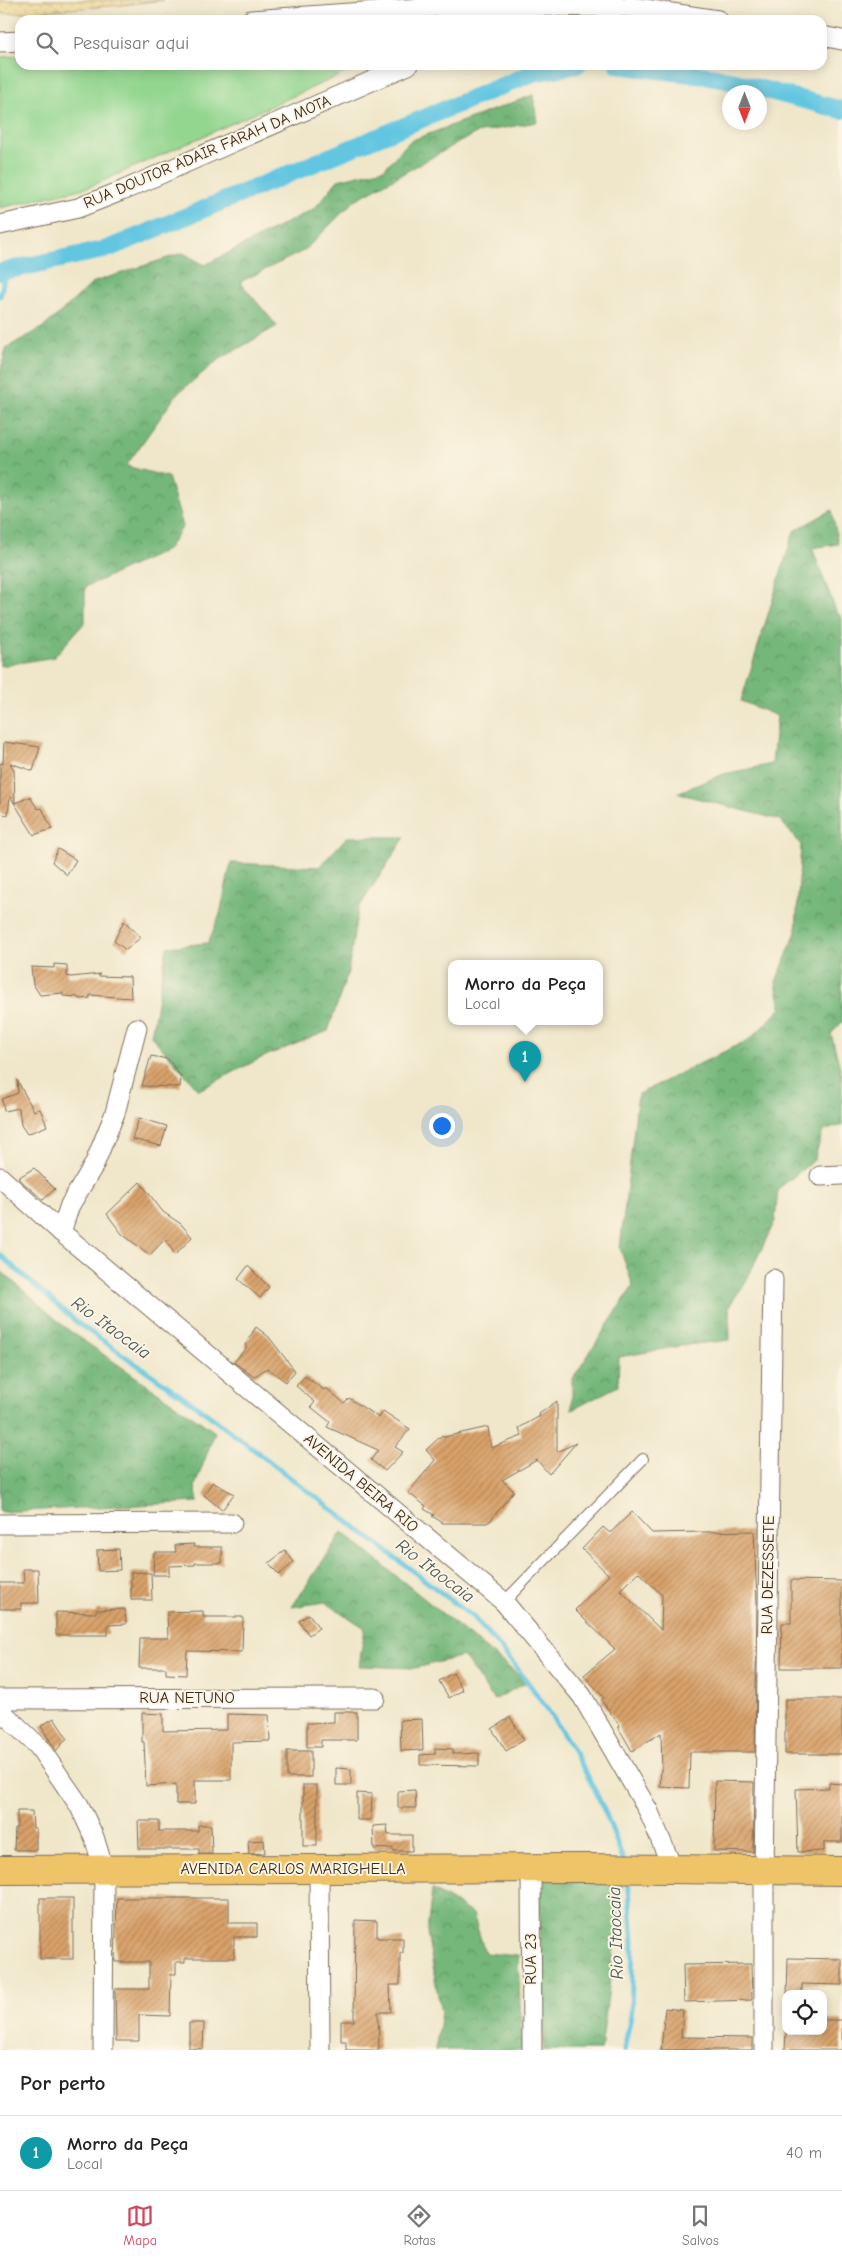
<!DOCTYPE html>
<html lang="pt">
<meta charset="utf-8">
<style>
:root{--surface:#fff;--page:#f6f6f6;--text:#222;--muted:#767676;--line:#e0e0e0;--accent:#d1495b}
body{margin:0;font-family:"Comic Neue",sans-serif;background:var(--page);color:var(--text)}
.controls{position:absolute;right:15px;bottom:15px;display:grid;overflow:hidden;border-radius:10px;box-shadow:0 2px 12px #0003}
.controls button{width:45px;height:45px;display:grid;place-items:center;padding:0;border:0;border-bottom:1px solid var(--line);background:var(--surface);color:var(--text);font:25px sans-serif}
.compass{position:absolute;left:722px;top:85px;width:45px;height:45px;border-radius:50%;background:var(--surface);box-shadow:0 2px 12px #0003;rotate:180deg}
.you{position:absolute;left:441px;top:1125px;width:18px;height:18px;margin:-12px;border:4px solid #fff;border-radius:50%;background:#1a73e8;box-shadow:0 0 0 8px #1a73e833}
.badge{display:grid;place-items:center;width:32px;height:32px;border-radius:50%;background:var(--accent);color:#fff;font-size:16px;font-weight:700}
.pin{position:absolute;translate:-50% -41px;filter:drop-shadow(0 1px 2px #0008)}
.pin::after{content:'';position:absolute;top:26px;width:18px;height:15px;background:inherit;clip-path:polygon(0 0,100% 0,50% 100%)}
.popup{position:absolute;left:448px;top:960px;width:155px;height:65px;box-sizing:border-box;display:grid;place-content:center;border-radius:10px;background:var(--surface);filter:drop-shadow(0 1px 4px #0005);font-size:16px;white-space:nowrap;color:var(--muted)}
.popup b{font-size:19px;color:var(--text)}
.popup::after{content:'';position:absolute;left:50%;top:100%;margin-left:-10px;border:10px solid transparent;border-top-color:var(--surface)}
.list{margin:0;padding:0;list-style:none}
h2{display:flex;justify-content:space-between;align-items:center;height:65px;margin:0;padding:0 20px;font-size:21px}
h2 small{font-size:16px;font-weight:400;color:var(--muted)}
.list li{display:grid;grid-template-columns:32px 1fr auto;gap:15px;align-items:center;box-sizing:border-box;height:75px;padding:0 20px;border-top:1px solid var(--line)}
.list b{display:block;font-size:19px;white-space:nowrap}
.list p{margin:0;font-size:16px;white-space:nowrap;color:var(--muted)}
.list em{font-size:16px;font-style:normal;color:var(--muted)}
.icon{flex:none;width:28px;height:28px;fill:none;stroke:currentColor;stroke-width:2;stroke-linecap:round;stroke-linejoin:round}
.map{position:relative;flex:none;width:842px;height:2050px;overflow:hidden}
.search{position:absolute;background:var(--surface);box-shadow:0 2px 12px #0003;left:15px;right:15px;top:15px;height:55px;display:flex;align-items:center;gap:12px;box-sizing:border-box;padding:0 18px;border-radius:15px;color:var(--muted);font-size:19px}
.sheet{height:140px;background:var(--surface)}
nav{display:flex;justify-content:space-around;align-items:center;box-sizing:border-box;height:70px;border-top:1px solid var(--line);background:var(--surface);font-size:14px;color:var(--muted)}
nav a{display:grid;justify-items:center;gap:2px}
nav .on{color:var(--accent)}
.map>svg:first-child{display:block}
.grass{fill:#92d68f;stroke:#668056}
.forest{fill:url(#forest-crowns);stroke:#58704c}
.sand{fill:url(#sand-dots);stroke:#94825e}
.water{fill:#63c6e1;stroke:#4f7880}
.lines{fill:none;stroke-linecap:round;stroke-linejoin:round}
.stream{stroke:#63c6e1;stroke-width:5}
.canal{stroke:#63c6e1;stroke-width:18}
.building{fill:url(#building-hatch);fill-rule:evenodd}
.lane-casing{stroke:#7a6c5a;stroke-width:12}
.street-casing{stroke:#7a6c5a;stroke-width:21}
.primary-casing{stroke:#7a6c5a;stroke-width:30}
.lane{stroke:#fff;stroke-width:10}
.street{stroke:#fff;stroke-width:19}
.primary{stroke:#efc469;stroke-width:28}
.labels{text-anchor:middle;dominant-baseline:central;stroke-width:4;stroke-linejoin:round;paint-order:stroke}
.street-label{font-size:16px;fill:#3b2a1e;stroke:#fcf5e5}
.water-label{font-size:18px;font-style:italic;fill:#475958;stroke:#fcf5e5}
</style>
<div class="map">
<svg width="842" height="2050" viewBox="0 0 842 2050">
<defs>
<pattern id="forest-crowns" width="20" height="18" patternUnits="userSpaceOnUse" patternTransform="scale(1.25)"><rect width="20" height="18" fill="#75b77a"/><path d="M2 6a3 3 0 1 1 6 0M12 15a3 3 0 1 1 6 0" fill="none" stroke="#619563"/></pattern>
<pattern id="sand-dots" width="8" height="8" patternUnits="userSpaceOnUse" patternTransform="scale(1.25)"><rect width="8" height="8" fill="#eeda9e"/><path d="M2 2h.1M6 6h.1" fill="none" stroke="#cdbb88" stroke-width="1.8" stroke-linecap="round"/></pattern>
<pattern id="building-hatch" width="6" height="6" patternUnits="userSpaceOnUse" patternTransform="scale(1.25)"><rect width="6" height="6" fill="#d9a26a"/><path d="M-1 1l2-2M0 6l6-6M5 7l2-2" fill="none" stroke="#b18457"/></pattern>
</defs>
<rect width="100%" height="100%" fill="#fcf5e5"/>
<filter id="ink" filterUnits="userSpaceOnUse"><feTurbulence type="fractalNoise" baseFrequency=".02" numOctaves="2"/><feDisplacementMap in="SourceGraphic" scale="10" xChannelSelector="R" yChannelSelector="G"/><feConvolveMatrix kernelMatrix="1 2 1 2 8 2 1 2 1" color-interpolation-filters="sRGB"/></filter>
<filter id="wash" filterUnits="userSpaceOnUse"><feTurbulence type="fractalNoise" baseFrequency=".0096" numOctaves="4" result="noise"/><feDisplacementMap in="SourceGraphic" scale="20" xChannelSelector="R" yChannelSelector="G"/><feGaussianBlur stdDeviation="1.12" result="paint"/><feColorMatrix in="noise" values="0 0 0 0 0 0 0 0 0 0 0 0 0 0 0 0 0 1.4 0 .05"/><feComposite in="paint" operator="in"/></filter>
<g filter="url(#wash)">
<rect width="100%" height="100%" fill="#f0e7ca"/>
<polygon class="grass" points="20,56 20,65 363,65 89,187 0,208 0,57"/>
<g class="forest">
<polygon points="533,95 537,122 476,133 355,200 305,250 240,282 277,326 217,361 177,394 126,466 168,477 183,526 167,550 85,587 85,622 54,657 0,666 0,373 6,348 45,326 94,282 183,253 205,265 315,208 338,180 384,169 410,141"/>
<polygon points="832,510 838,544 812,548 836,611 842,617 842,1022 831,1034 842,1075 842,1125 823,1131 814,1160 778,1189 775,1221 745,1283 729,1306 730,1340 686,1345 619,1357 618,1386 572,1410 572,1380 633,1286 620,1248 638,1094 750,1039 781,1008 776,982 796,932 801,845 780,820 677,793 724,774 772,764 777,716 741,701 794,531"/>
<polygon points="347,837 405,837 358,909 348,972 328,1031 263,1057 199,1090 151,1036 167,947 208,943 220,914 231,863 319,867"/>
<polygon points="0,1270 67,1329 215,1432 195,1486 198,1502 0,1512"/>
<polygon points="342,1532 527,1682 494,1700 463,1656 415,1668 359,1666 365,1628 325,1602 292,1607"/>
<polygon points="539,1879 622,1885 601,2050 544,2050"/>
<polygon points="432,1889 473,1914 485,1953 518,1956 522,2050 435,2050 441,2013 427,1932"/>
</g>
<polygon class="sand" points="0,0 164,0 123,5 0,14"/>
<polygon class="water" points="789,96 842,104 842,117"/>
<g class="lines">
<g class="stream">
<polyline points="0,296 6,271"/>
<path d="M0 1255 79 1324 198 1407 473 1617C535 1683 597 1774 623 1861"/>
<polyline points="624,2050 631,2015 633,1942 628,1877"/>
</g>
<g class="canal">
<polyline points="618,65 716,77 842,110"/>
<polyline points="0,272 107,249 533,73 577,65"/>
</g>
</g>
<g id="blocks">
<g class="building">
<polygon points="4,742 40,747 33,771 10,763 14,770 15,803 30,797 38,809 42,808 52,829 34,835 10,796 8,815 0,814 0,763 3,764"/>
<polygon points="58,849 76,860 67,875 52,862"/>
<polygon points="124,921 141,937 126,950 114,941"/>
<polygon points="54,964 67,965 67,976 71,977 100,974 98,976 130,977 131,998 90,995 90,998 79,999 78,997 63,996 63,993 40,995 33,984 31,967 54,968"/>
<polygon points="151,1056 168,1059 181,1077 180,1087 142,1086"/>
<polygon points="17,1080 34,1111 40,1109 47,1126 27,1134 21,1125 19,1108 4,1111 2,1099 18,1093"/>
<polygon points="139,1118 167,1126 161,1146 132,1139"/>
<polygon points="34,1168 55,1189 43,1200 18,1178"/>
<polygon points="140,1182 163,1212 181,1224 192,1237 175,1255 165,1239 150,1255 122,1234 107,1214"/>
<polygon points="248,1266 269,1287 260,1298 238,1279"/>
<polygon points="256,1327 269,1337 295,1371 286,1382 267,1368 254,1377 234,1362 247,1347 245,1345"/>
<polygon points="305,1376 324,1390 326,1388 344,1403 349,1398 379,1418 383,1411 410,1429 395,1447 403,1452 385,1471 371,1460 378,1450 327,1427 330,1422 311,1407 315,1402 296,1386"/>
<polygon points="557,1401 557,1452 576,1443 549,1474 537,1460 502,1480 514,1491 490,1521 487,1523 443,1523 432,1516 434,1515 424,1509 426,1506 408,1493 435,1460 426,1450 442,1435 444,1437 488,1427 491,1448 522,1436 519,1428 540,1416 539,1414"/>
<polygon points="212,1482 234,1494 222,1510 204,1495"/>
<path d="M632 1512 652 1533 754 1531 757 1602 755 1752H690L689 1788 660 1787 661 1769H662L661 1733 632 1751 618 1727 620 1726 601 1700 604 1698 584 1675 615 1649 575 1610 609 1575 582 1549 603 1527 610 1533ZM638 1572 662 1595 661 1630 620 1590Z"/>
<polygon points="194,1544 194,1547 222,1547 222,1563 195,1563 195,1565 169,1566 169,1575 153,1575 154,1552 176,1552 175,1545"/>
<polygon points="119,1549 120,1570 98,1571 97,1550"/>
<polygon points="285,1550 294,1562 279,1575 269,1563"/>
<polygon points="23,1569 38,1569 39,1603 21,1603 21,1609 0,1609 0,1583 24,1583"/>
<polygon points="131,1572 151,1573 152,1600 131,1600"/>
<polygon points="791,1580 842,1581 842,1668 781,1668 782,1623 791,1623"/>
<polygon points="125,1609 126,1624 108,1625 108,1635 56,1635 56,1612 96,1613 96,1610"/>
<polygon points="203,1611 203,1617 243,1617 242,1652 187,1651 186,1675 166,1674 166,1668 139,1668 140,1638 168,1638 167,1612"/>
<polygon points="309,1614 319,1628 309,1635 299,1621"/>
<polygon points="453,1673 463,1690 449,1698 439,1681"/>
<rect x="785" y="1699" width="57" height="55"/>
<polygon points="334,1712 357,1712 357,1740 321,1740 321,1747 307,1747 307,1723 334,1722"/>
<polygon points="142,1713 163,1714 163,1731 227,1730 227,1714 269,1715 270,1741 231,1742 231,1780 195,1780 195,1804 176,1804 176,1784 146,1786 144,1742 142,1742"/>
<polygon points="510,1717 524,1740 506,1751 492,1729"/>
<polygon points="54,1718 67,1738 56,1751 41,1726"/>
<polygon points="422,1719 423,1750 401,1751 400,1720"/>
<polygon points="435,1748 453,1749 453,1754 479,1753 479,1766 420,1765 420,1755 435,1754"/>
<rect x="287" y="1751" width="24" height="26"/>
<polygon points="336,1768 351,1769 351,1785 336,1785"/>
<polygon points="715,1781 754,1782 753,1852 714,1851"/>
<polygon points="829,1783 842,1784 842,1842 824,1842 824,1851 798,1852 796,1789 829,1788"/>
<rect x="303" y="1785" width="14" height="61"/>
<polygon points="415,1790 416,1808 398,1808 398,1791"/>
<polygon points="357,1793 372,1794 371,1820 357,1820"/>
<polygon points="17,1811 32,1811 33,1828 36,1828 36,1850 14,1850 15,1828 17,1828"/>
<polygon points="138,1821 159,1821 159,1831 198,1831 198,1825 211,1825 212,1854 199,1854 199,1849 139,1849"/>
<polygon points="387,1825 388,1835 412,1835 412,1851 393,1851 393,1848 374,1849 373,1826"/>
<polygon points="264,1840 265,1853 249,1854 248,1841"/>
<rect x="40" y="1898" width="33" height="61"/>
<polygon points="117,1898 229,1898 229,1923 257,1923 257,1937 234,1937 234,1958 185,1958 185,1962 176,1962 176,1974 171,1974 170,2016 139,2015 139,2041 116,2041 115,1989 149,1989 149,1962 115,1962"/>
<polygon points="355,1920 377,1921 377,1938 403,1938 403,1953 400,1953 400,1985 390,1985 391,2012 378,2012 379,2050 346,2050 346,2041 341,2041 341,2021 354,2021"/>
<polygon points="788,1958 842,1959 842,1985 802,1984 802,1994 787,1994"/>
<polygon points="751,1964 752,2000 684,2002 683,1965"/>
<polygon points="665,2008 683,2010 681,2037 752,2038 752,2050 661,2050"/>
<polygon points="823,2020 842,2020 842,2050 785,2050 786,2031 823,2031"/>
<polygon points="189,2023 204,2023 203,2049 189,2048"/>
</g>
</g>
</g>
<g filter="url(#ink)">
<use href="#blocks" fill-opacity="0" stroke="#7a6c5a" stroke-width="1"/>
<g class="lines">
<defs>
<polyline id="lane" points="504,1602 643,1459"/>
<g id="street">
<polyline points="251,20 434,7 495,6 631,7 718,20"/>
<polyline points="822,36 842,40"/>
<polyline points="0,42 20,41"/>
<polyline points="0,225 78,208 124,190 408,65"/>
<polyline points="820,1176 842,1175"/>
<polyline points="0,1177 61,1232 504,1602 582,1696 648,1810 673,1869"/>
<polyline points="61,1232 70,1205 94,1165 115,1113 137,1028"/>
<polyline points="0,1524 232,1523"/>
<polyline points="0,1699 375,1698"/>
<polyline points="0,1710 39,1747 79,1805 94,1837 104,1870 103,2050"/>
<polyline points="319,1868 320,2050"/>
<polyline points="531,1868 532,2050"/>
<polyline points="764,2050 764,1870 773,1279"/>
</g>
<polyline id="primary" points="0,1870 587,1868 842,1871"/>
</defs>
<use href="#lane" class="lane-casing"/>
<use href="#street" class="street-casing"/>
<use href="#primary" class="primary-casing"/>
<use href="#lane" class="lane"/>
<use href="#street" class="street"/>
<use href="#primary" class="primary"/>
</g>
</g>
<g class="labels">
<g class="street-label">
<text transform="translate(207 152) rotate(-23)">RUA DOUTOR ADAIR FARAH DA MOTA</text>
<text transform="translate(361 1483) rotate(40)">AVENIDA BEIRA RIO</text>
<text transform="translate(768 1575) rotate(-89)">RUA DEZESSETE</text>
<text x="187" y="1698">RUA NETUNO</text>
<text x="293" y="1869">AVENIDA CARLOS MARIGHELLA</text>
<text transform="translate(531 1959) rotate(-90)">RUA 23</text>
</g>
<g class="water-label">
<text transform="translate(111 1328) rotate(36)">Rio Itaocaia</text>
<text transform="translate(435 1571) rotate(37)">Rio Itaocaia</text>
<text transform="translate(616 1933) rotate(-92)">Rio Itaocaia</text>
</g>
</g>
</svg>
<div class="controls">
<button><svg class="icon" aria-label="locate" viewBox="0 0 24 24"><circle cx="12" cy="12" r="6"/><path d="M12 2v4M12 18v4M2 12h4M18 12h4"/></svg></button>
</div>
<svg class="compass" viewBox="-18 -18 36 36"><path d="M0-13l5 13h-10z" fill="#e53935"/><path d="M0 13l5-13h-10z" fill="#767676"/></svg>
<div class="you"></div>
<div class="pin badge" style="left:525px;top:1082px;background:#0f9aa8">1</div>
<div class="popup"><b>Morro da Peça</b>Local</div>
<div class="search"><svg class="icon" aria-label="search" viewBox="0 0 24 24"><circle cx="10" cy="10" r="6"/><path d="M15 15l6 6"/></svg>Pesquisar aqui</div>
</div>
<section class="sheet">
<h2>Por perto<small></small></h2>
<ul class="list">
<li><span class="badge" style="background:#0f9aa8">1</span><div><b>Morro da Peça</b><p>Local</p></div><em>40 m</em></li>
</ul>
</section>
<nav>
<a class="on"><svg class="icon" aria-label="map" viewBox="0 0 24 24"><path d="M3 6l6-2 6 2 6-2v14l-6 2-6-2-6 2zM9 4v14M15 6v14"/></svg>Mapa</a>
<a><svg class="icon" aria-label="directions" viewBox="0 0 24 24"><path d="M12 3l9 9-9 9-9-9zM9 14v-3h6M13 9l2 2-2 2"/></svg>Rotas</a>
<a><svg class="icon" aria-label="saved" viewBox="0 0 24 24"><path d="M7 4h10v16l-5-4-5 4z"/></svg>Salvos</a>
</nav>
